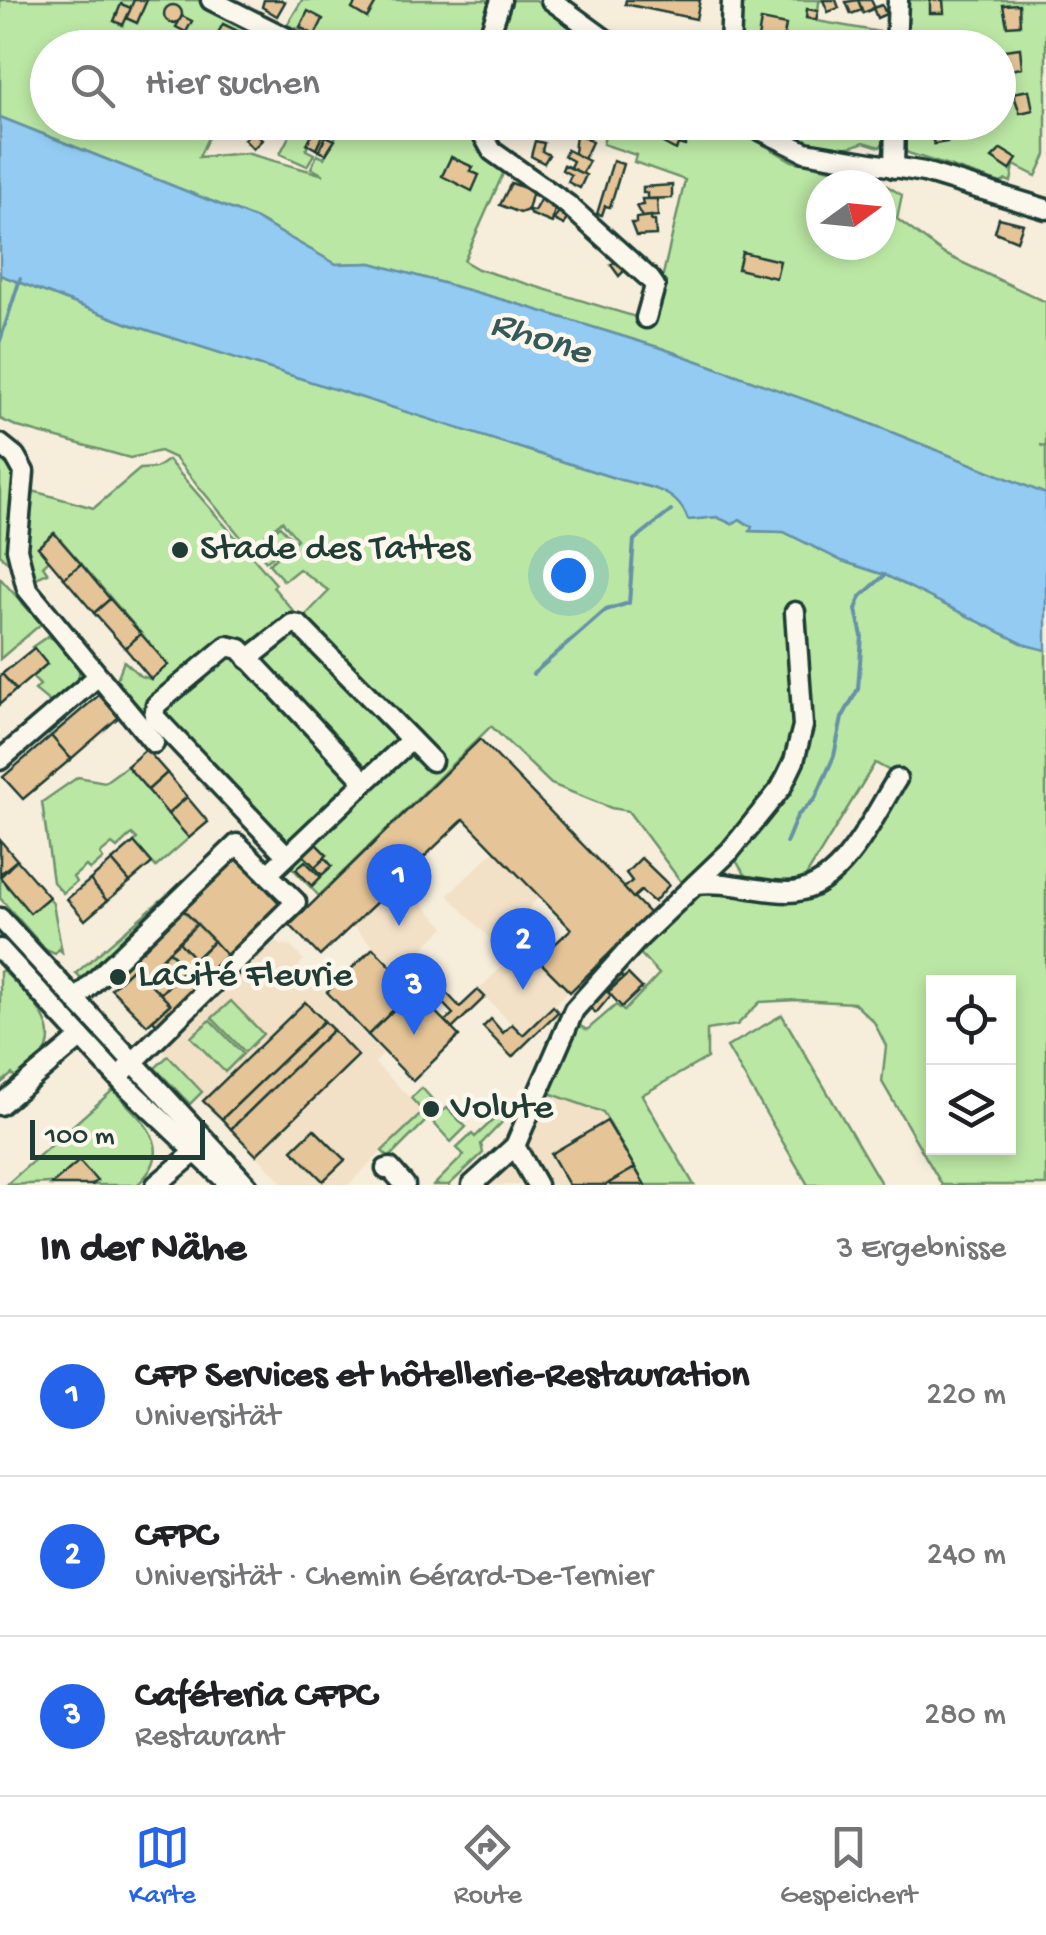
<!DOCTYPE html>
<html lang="de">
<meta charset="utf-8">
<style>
:root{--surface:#fff;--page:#f6f6f6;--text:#202124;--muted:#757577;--line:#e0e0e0;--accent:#2563eb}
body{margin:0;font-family:"Gochi Hand",sans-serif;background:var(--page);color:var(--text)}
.controls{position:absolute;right:30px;bottom:30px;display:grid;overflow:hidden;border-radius:0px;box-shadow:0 5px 15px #0003}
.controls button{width:90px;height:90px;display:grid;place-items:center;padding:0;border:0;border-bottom:2px solid var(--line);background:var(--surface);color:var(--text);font:50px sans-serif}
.compass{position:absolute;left:806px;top:170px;width:90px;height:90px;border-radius:50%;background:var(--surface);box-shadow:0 5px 15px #0003;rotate:75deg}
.scale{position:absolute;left:30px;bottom:25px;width:175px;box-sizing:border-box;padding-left:10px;border:5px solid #1f3d34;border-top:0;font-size:28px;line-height:35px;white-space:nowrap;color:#1f3d34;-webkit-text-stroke:8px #fbf7ec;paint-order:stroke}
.you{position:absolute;left:568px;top:575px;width:35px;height:35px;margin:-25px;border:8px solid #fff;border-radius:50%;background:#1a73e8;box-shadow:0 0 0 15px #1a73e833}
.badge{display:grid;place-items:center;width:65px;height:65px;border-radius:50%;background:var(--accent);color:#fff;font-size:32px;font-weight:700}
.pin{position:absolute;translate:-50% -82px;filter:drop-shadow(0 2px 5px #0008)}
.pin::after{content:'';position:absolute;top:52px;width:35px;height:30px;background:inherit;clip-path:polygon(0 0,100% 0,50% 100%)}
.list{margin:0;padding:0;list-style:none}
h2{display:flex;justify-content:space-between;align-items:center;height:130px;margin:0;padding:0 40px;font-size:42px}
h2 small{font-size:32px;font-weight:400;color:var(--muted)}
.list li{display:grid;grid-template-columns:65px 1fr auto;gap:30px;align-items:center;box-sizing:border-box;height:160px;padding:0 40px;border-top:2px solid var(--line)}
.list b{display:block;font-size:38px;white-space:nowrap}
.list p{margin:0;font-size:32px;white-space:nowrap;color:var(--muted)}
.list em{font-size:32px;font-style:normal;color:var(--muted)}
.icon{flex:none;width:55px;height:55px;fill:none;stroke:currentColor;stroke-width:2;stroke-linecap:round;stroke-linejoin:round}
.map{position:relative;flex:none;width:1046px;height:1185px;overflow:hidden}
.search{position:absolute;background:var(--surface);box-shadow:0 5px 15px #0003;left:30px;right:30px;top:30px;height:110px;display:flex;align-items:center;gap:25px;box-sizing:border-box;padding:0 35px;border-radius:55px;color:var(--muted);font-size:38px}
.sheet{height:610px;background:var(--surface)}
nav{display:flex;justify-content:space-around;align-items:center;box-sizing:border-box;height:140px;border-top:2px solid var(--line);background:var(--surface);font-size:28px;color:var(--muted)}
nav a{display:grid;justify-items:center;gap:5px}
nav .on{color:var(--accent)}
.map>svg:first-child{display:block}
.built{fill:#f2e1c7}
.green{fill:#bbe7a4;stroke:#6d926c;stroke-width:2.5;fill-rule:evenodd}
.water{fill:#93cbf2;stroke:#6592a6;stroke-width:2.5}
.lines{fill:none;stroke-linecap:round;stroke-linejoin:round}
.stream{stroke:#6592a6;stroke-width:4}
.building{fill:#e5c497;stroke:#1f3d34;stroke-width:2.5}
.minor-casing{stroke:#1f3d34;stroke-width:25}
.minor{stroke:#fbf7ec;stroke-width:18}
.poi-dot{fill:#1f3d34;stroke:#fbf7ec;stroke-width:4}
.labels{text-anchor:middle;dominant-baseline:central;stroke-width:9;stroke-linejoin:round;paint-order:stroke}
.poi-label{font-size:38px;fill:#1f3d34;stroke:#fbf7ec;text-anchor:start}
.water-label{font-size:40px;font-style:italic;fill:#36595a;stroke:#fbf7ec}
</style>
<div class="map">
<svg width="1046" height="1185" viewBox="0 0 1046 1185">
<rect width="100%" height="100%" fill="#f7eddb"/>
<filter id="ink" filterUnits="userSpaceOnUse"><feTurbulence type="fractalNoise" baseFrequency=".01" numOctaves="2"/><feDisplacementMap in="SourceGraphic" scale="20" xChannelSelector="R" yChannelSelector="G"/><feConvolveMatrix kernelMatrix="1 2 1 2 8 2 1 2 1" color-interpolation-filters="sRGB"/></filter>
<g filter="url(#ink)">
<g class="built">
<polygon points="494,851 539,897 493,942 448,895"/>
<polygon points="400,881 445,927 399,972 353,926"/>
<polygon points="275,939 280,945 289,945 304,960 299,965 383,1054 375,1063 423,1111 348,1185 285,1185 198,1095 202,1091 161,1049"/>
<polygon points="524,945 569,990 523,1035 478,990"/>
<polygon points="541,1090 603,1112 645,1185 472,1185 515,1146"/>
</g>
<g class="green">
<path d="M0 0H199L249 24 240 47 48 48V122L215 123 199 157 246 153 324 175 311 168 317 155 324 158 343 123H470L506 167 464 261 478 269 652 322 685 180 634 162 636 155 603 144 609 123H726L792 161 872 177 902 195 897 219 944 254 1046 302V446L1040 445 1046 447V494L856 418 664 349 514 303 371 263 336 264 256 219 0 117ZM821 185H881V245H821Z"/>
<polygon points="302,0 496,0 480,47 317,47 314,46 315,35 287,25"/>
<polygon points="506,0 536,0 584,33 581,47 491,48"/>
<polygon points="740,0 823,0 819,2 817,21 886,33 886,47 734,48"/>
<polygon points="903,0 1046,0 1046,155 1036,176 1014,165 1011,182 1006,180 1001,183 908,153 904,149 900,123 998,122 998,48 901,47"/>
<polygon points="296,123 317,123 306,150 314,154 307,166 280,154"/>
<path d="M758 123H886L885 140 880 147 864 142C831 158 789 137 758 123Z"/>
<path d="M0 275 129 324 621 480C649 486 678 490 689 520L717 517 732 524 739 519 752 527 751 531 784 532 842 561 885 575 1026 645 1046 650V1185H942L882 1082 886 1046 874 1022 854 1003 797 1000 760 1002 737 1025 707 1030V1058L642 1095 694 1185H645L603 1112 546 1092 574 1022 587 1030 616 1005 624 1011 659 974 638 951 692 897 704 891H821L838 880 903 778 875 763 800 886C752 881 749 891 728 844L685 887 628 811 611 808 551 784 491 726 319 896 116 682 124 661 140 676 151 679 167 664 55 533 38 547 49 560 43 566 48 573 31 580 24 550 33 491 94 508 140 469 156 468 168 460 276 584 273 587 301 620 329 591 299 569 284 581 269 564 297 539 282 521 250 548 175 458 160 451 130 458 18 427 0 419ZM934 982H1008V1148H934Z"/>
<polygon points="0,459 13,470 16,484 10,565 0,554"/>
<polygon points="280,526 293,540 266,561 255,547"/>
<polygon points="0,578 41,624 0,659"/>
<path d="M48 636C59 641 87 666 77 681 72 689 59 697 51 703L35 690 40 685 32 677 47 664 32 647Z"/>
<polygon points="127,766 189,838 156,867 134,842 137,839 132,834 117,848 112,844 100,854 103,859 90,870 86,866 73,877 76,882 63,893 53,882 42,802 78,777 105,782"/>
<polygon points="0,877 30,912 49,897 53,904 62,952 59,949 55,954 46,950 0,898"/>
<polygon points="168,894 121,942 119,953 87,984 76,973"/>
<path d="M3 970C23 993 66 1024 42 1058 36 1066 25 1073 17 1080L12 1074 0 1084V972Z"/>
<polygon points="231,1001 263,1034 245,1052 212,1018"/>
<polygon points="782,1015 882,1185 808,1185 727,1047"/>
<polygon points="210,1020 243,1054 225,1072 191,1037"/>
<polygon points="168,1056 202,1092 190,1104 155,1068"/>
<polygon points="422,1088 443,1111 447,1108 466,1127 451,1142 411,1098"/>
<path d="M113 1090C142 1121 179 1147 137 1185H92L96 1181 6 1185Z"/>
<polygon points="507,1107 512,1112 481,1144 483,1153 449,1185 434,1185 464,1155 457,1148 472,1134 475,1137"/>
<polygon points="420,1115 426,1121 389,1158 382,1151"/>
</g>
<path class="water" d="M0 117 256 219 336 264 371 263 514 303 664 349 856 418 1046 494V650L1026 645 885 575 842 561 784 532 750 531 752 527 740 519 732 524 717 517 688 520C678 490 648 486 621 480L129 324 0 275Z"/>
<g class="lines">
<g class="stream">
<polyline points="0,341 20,279"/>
<polyline points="533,674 606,610 629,603 634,540 671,511"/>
<polyline points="786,843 797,816 815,799 834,756 842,718 858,689 862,636 856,610 860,597 885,575"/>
</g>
</g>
<g class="building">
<polygon points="147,0 137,23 126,18 134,0"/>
<polygon points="264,0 281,0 285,2 277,16 262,7"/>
<polygon points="357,0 377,1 367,18 352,9"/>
<polygon points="626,0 700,0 696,19 625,4"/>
<polygon points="823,0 836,0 839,8 828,12"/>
<polygon points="858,0 871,0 875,8 863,13"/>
<polygon points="858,0 862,10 851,14 846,2"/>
<polygon points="930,0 943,0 944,13 930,13"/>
<polygon points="121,4 131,8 123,25 114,21"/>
<polygon points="1019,4 1020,25 1007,26 1003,5"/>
<circle cx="173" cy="14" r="9"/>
<polygon points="882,5 886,14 877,18 873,8"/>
<polygon points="807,9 818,11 816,20 806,18"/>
<polygon points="308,11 323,19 315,35 300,27"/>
<polygon points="182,16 192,21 186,32 176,27"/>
<polygon points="761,20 786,25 782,46 764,41 762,46 757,45"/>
<polygon points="223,24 244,34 237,48 212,44"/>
<polygon points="953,31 969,31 969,47 954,47"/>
<circle cx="462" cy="39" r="8"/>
<polygon points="109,32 122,38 124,33 132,36 127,48 105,42"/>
<polygon points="930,34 932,48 916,48 915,36"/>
<polygon points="560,36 572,42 569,48 555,48"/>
<polygon points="849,37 866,40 867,48 847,48"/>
<polygon points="1020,48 1022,68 1009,70 1004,50"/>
<polygon points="1029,90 1033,110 1020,113 1013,93"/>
<polygon points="328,122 332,122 319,151 316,149"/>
<polygon points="332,122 343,122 337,134 328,131"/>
<polygon points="433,122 444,122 439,134 429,130"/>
<polygon points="576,122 596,125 589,140 576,133 579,127"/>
<polygon points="943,122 947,142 934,144 927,124"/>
<polygon points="314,130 323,134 316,149 307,144"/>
<polygon points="668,130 689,135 685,146 678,144 676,150 663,143"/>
<polygon points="253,131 262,140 253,149 244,139"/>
<polygon points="576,133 592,142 584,159 574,154"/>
<polygon points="326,136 335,140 326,154 319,151"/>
<polygon points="535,141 544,143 542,151 549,155 544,163 531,156"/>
<polygon points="1001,149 1017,159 1010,170 992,158"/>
<polygon points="567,150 589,161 582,174 570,167 573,161 564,156"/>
<polygon points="451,157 473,167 470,171 479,175 472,191 442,176"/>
<polygon points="613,161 623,164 610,207 605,206 602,215 597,214"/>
<polygon points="564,165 586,175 580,188 568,182 571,175 562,170"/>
<polygon points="511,183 533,191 528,210 520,213 500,205"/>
<polygon points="672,185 672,198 647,199 647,193 643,193 643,187"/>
<polygon points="541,198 555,208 552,223 530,214 528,210 534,211"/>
<polygon points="642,199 657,199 658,216 642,217 636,206 643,205"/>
<polygon points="560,209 569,213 564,225 554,220"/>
<polygon points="651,216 651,221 655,221 656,235 636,236 631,223 636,223 636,218"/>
<polygon points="999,218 1023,224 1017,241 995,232"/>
<polygon points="742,252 780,261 776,278 738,269"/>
<polygon points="616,261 625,270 619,276 611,265"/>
<polygon points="54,533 81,564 64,578 38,547"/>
<polygon points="81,564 110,599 94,613 64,578"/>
<polygon points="110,599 141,634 125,648 94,613"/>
<polygon points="141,634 168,665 151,679 125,648"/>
<polygon points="34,648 47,664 16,690 2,674"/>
<polygon points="2,674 16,690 0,704 0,676"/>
<polygon points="99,695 119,717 71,759 51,736"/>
<polygon points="51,736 71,759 23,799 3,777"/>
<polygon points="480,739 650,914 570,992 538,960 571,929 464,819 320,956 290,925"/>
<polygon points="146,749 167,773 148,790 127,766"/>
<polygon points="167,773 187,797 168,814 148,790"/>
<polygon points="187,797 208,822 189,838 168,814"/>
<polygon points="0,840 17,860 0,874"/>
<polygon points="312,840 327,855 315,867 300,852"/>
<polygon points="134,842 152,863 130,882 112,861"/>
<polygon points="236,857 283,907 230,959 181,908"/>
<polygon points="325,858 332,866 322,875 315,867"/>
<polygon points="641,858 669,885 654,902 641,891 633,898 624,888 632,881 626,873"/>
<polygon points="17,860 49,897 30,913 0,877"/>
<polygon points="112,861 130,882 107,901 90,880"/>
<polygon points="305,861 321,877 312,886 296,869"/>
<polygon points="90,880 107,901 85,920 67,899"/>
<polygon points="181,908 197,924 143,977 134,967 117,984 109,976"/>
<polygon points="197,924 214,941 195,959 179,942"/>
<polygon points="508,927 524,945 509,959 493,942"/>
<polygon points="214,941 230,959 159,1027 153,1020 170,1004 160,994"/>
<polygon points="179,942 195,959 186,968 169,951"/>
<polygon points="373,948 414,990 368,1035 327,992"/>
<polygon points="169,951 186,968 160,994 143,977"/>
<polygon points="413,958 460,1007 478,990 485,997 452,1029 445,1021 453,1014 406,965"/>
<polygon points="134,967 170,1004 147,1025 111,989"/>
<polygon points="617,971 623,978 609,991 603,984"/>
<polygon points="628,974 642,988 622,1007 608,992"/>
<polygon points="603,988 611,995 596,1013 588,1006"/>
<polygon points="414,990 459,1036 413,1081 368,1035"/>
<polygon points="305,1002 324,1021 222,1119 203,1101"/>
<polygon points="553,1006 558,1012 512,1057 483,1027 491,1019 503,1033 512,1024 523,1035"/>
<polygon points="324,1021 333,1030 231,1129 222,1119"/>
<polygon points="333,1030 358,1056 256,1155 231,1129"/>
<polygon points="607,1121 635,1168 606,1185 569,1185 551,1154"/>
<polygon points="314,1129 345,1160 323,1181 292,1150"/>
<polygon points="79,1161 97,1181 92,1185 51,1185"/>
<polygon points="635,1168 645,1185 610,1185 609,1183"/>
</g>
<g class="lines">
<defs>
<g id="minor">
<polyline points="211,0 307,48"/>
<polyline points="551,0 617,48"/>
<polyline points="485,48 501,0"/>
<polyline points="730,48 732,0"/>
<polyline points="896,48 898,0"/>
<polyline points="476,122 492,151 568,205 650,279 655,286 646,318"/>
<polyline points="744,122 805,152 924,172 1046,209"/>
<polyline points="894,168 895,122"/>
<polyline points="0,444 15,456 24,472 17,549 27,589 154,743"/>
<polyline points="248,659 292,624 299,625 432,761"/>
<polyline points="0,760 97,677"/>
<polyline points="365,782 411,740"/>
<polyline points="268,874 365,782 240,649 227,646 156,705 154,716 287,856"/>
<path d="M696 884C728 880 757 892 788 892 841 892 872 818 897 779"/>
<polyline points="0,918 247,1185"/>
<polyline points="0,949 123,1083 226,1181"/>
<polyline points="75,1000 237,844 296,902 118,1077"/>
<polyline points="0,1105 80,1038"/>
<polyline points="515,1146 574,1010 639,938 730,851 781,788 794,761 803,726 795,612"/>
<polyline points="386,1169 390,1168 405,1185"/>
<polyline points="156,1185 200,1148"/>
<polyline points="472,1185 515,1146 537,1185"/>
</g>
</defs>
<use href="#minor" class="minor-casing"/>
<use href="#minor" class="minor"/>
</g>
</g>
<g class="poi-dot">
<circle cx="180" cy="550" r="10"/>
<circle cx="118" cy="977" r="10"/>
<circle cx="431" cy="1109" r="10"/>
</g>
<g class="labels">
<g class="poi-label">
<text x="200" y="550">Stade des Tattes</text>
<text x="138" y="977">LaCité Fleurie</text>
<text x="451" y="1109">Volute</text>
</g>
<g class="water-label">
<text transform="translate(540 340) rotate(18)">Rhone</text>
</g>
</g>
</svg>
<div class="controls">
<button><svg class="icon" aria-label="locate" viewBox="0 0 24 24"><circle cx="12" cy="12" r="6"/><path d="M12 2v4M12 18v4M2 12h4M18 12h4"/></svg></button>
<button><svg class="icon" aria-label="layers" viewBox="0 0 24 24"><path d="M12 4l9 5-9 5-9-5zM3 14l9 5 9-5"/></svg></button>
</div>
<svg class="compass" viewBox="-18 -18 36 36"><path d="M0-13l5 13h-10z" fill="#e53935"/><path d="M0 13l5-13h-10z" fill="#757577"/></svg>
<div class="scale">100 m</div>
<div class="you"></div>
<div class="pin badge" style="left:399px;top:926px">1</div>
<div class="pin badge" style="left:523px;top:990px">2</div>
<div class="pin badge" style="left:414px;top:1035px">3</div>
<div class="search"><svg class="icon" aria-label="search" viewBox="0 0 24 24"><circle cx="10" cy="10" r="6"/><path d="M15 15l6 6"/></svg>Hier suchen</div>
</div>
<section class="sheet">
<h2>In der Nähe<small>3 Ergebnisse</small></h2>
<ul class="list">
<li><span class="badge">1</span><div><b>CFP Services et hôtellerie-Restauration</b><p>Universität</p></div><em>220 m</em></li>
<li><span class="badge">2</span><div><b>CFPC</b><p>Universität · Chemin Gérard-De-Ternier</p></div><em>240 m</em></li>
<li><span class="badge">3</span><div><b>Caféteria CFPC</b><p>Restaurant</p></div><em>280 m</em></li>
</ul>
</section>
<nav>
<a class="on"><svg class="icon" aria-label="map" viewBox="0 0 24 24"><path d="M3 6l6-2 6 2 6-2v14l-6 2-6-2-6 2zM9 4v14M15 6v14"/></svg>Karte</a>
<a><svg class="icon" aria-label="directions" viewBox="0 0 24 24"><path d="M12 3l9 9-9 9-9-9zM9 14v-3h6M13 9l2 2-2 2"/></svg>Route</a>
<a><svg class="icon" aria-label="saved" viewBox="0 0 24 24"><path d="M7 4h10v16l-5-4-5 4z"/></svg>Gespeichert</a>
</nav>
